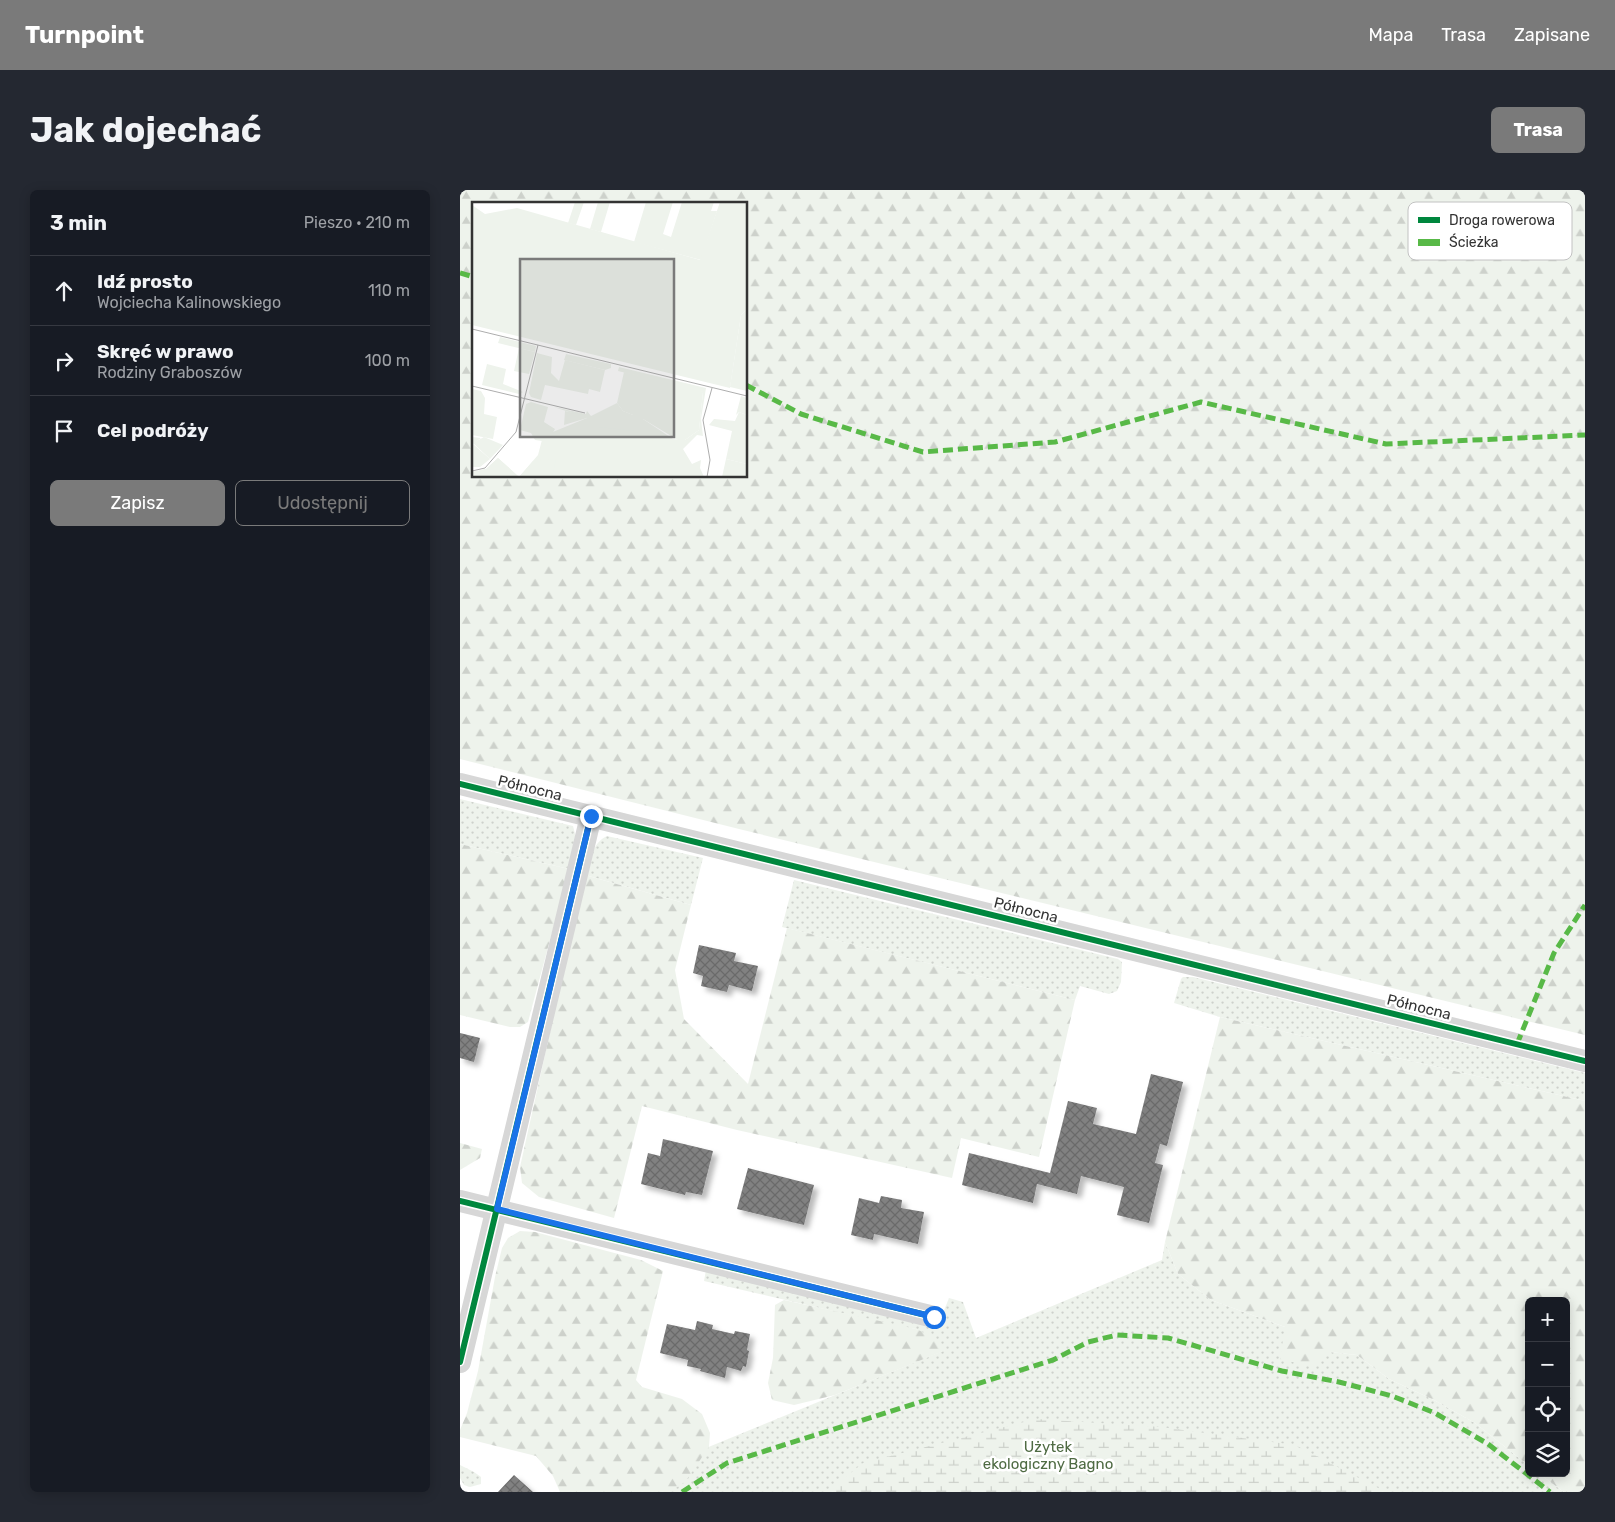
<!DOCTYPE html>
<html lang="pl">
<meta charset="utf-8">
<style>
:root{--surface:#171b24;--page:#242831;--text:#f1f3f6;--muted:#9ea1a6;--line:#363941;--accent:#7a7a7a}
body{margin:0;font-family:Rubik,sans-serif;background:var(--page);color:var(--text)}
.controls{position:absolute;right:15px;bottom:15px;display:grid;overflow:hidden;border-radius:8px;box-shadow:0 2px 12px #0003}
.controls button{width:45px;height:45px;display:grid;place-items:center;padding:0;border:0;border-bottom:1px solid var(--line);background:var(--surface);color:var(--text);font:25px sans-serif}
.stop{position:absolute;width:15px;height:15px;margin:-11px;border:4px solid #1a73e8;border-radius:50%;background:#fff}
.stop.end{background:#1a73e8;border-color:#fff;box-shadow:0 1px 5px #0008}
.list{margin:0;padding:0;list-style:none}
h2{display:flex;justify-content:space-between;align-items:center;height:65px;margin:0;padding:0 20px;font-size:21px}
h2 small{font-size:16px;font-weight:400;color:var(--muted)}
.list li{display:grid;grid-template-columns:32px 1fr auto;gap:15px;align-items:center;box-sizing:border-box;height:70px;padding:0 20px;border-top:1px solid var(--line)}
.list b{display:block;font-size:19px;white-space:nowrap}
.list p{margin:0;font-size:16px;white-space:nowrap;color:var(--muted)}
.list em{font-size:16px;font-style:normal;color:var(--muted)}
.actions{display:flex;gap:10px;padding:15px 20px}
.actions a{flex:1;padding:11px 0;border:1px solid var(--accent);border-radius:8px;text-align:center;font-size:18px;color:var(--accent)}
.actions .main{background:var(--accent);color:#fff}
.icon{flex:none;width:28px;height:28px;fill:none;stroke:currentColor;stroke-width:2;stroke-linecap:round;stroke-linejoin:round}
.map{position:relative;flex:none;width:1125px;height:1302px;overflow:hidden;border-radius:8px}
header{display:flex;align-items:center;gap:30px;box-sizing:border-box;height:70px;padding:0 25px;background:var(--accent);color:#fff}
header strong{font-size:24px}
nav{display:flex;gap:28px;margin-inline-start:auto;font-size:18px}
.intro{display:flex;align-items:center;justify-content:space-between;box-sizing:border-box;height:120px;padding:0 30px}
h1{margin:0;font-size:35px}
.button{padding:12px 22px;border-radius:8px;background:var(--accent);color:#fff;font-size:18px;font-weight:700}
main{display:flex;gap:30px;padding:0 30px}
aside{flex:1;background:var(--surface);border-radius:8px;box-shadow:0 2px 12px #0003}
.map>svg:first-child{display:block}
.grass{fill:url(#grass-dots)}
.forest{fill:url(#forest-firs);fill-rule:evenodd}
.wetland{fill:url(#wetland-marsh)}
.building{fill:url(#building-cross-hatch);filter:url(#shadow)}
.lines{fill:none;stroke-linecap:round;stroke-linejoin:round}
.street{stroke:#d7d7d7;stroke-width:22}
.quiet{stroke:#58b947;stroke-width:5;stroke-dasharray:10 5;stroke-linecap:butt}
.cycleway-casing{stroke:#fff;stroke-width:9}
.cycleway{stroke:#00873e;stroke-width:6}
.route{stroke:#1a73e8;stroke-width:6}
.labels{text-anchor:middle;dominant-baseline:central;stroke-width:5;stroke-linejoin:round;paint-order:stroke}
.street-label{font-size:15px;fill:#333;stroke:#fff}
.park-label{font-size:15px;fill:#4f6b43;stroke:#fff}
.inset-road{fill:none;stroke:#adadad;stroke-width:1}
.view{fill:#7a7a7a;fill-opacity:0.15;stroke:#7a7a7a;stroke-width:2.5}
.inset-edge{fill:none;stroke:#333;stroke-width:2.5}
.key{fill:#fff;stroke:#c2c2c2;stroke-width:1}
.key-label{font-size:14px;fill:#333}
</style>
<header>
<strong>Turnpoint</strong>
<nav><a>Mapa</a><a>Trasa</a><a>Zapisane</a></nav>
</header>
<div class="intro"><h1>Jak dojechać</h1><a class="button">Trasa</a></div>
<main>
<aside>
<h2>3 min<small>Pieszo · 210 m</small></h2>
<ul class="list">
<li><svg class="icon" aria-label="ahead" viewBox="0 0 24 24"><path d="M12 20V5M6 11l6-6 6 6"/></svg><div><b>Idź prosto</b><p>Wojciecha Kalinowskiego</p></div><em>110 m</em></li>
<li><svg class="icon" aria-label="right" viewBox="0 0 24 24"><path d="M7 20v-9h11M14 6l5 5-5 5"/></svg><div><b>Skręć w prawo</b><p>Rodziny Graboszów</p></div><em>100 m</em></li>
<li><svg class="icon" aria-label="arrive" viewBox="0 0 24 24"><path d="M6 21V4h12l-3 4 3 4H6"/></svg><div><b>Cel podróży</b></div></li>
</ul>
<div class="actions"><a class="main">Zapisz</a><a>Udostępnij</a></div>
</aside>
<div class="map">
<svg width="1125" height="1302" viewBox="0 0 1125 1302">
<defs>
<pattern id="grass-dots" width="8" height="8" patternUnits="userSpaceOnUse" patternTransform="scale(1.25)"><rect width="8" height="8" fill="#eef3ec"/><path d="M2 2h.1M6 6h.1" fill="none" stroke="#cdd1cb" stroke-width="1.8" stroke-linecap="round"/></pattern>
<pattern id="forest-firs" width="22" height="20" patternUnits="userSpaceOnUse" patternTransform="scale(1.25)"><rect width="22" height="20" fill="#eef3ec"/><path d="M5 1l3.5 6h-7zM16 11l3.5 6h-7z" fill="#cdd1cb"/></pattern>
<pattern id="wetland-marsh" width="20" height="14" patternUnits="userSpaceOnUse" patternTransform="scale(1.25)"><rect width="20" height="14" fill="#eef3ec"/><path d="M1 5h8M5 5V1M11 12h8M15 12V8" fill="none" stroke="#cdd1cb"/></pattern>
<pattern id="building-cross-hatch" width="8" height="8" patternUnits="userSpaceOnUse" patternTransform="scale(1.25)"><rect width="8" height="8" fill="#818181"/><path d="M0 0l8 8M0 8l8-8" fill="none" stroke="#6a6a6a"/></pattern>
<filter id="shadow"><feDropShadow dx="4.5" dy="4.5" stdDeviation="2.5" flood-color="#0004"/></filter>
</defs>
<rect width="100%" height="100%" fill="#fff"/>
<g class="grass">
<polygon points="0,609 113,636 116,648 109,679 0,654"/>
<path d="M147 646 243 668 231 715 125 685C130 670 132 653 147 646Z"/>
<polygon points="334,690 658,769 662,772 661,792 657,801 649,804 620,796 615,810 322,737"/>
<polygon points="723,787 733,787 1125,883 1125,911 760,827 714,813 721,789"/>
<polygon points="705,1052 718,1084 751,1110 825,1137 870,1162 897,1165 929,1189 974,1210 1015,1233 1069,1276 1069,1283 1078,1283 1104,1302 165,1302 168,1290 485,1160 456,1139 437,1136 244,1091 246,1080 479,1133 489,1108 503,1112 516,1148 702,1070"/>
<polygon points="0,1275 14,1282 21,1287 21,1294 10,1297 4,1295 0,1288"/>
</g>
<g class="forest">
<path d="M0 0H1125V845L283 640 0 569ZM14 14H286V286H14Z"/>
<polygon points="0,654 109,679 68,832 60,837 50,837 0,825"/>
<polygon points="125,685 231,715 215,780 224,829 288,894 327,738 615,810 579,967 501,948 492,988 277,940 182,916 154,1028 79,1007 62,993 60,977"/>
<polygon points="760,827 1125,911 1125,1302 1104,1302 1078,1283 1106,1283 1106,1111 1069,1111 1069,1276 1015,1233 974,1210 929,1189 897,1165 870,1162 853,1177 820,1169 825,1137 751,1110 718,1084 705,1052"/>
<polygon points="0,953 22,959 20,968 0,980"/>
<polygon points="60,1041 75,1042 181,1070 203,1081 176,1190 182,1197 222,1209 242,1224 250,1243 249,1257 225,1292 209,1302 100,1302 93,1286 76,1266 0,1247 0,1240 7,1223 18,1181 35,1087 42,1058 48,1048"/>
<polygon points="324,1110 456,1139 467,1144 486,1160 375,1205 334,1215 312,1210 308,1193 313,1168 315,1115"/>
</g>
<polygon class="wetland" points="576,1229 701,1237 835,1255 926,1302 367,1302 403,1273"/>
<g class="building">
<polygon points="239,755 276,763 274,771 298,776 292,801 269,795 267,802 241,796 243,786 233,783"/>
<polygon points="0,843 20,848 14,872 0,868"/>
<polygon points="691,884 723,892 707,956 700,954 695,973 703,975 689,1033 657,1025 664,997 621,986 617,1004 577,994 573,1013 502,995 509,963 590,983 608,911 637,918 633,934 676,944"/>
<polygon points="203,949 253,961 242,1005 226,1002 225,1005 181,994 188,963 200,966"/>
<polygon points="288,978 354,995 344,1035 277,1019"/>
<polygon points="421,1006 442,1010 441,1018 464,1022 458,1054 414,1044 413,1050 391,1045 399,1008 419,1013"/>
<polygon points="237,1131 253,1135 252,1139 274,1144 275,1141 290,1144 287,1160 289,1161 286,1177 283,1176 281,1181 267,1177 265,1188 240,1181 241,1179 227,1176 228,1170 200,1163 207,1134 235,1140"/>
<polygon points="54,1285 73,1302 38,1302"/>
</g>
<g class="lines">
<g class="street">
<polyline points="0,594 1125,871"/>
<polyline points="0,1011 474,1127"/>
<polyline points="0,1172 131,626"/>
</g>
<g class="quiet">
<polyline points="0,83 14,87"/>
<polyline points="286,195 341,224 463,262 595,252 741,212 926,254 1125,245"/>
<polyline points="1057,854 1094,763 1125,715"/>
<polyline points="222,1302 267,1273 593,1170 628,1152 657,1145 708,1148 822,1181 879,1192 932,1206 975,1223 1028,1254 1090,1302"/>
</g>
<defs>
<g id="cycleway">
<polyline points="0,594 1125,871"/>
<polyline points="0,1011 474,1127"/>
<polyline points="0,1172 131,626"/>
</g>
</defs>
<use href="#cycleway" class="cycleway-casing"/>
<use href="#cycleway" class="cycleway"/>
</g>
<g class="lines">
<polyline class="route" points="131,626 37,1019 474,1127"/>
</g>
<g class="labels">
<g class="street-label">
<text transform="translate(70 598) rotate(14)">Północna</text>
<text transform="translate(566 720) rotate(14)">Północna</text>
<text transform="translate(959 817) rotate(14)">Północna</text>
</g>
<g class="park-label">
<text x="588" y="1257">Użytek<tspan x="588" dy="17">ekologiczny Bagno</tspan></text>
</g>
</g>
<g transform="translate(12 12)">
<rect width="275" height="275" fill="#fff"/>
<path d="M103 0H112L104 23 96 21ZM126 0H138L129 30 118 27ZM174 0H201L191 32 199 35 210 0H242L239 9H245L229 58 162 40ZM275 107V189L258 185 269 113ZM28 135 64 144 63 150 26 141ZM94 152 139 162V166L133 168 92 158ZM147 165 234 186 229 217 231 234 225 233 211 247 220 262 229 258 228 266 232 275H0V270L14 267 26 256 47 275 66 253 71 234 115 216 82 205 114 212 115 209 119 214 145 201 151 209 171 217 201 237 213 238 227 228 231 190 146 169ZM269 194 275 196V213L267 210 264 213ZM12 235 31 243 18 257 1 241ZM254 257 275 262V275H250Z" fill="#eef3ec"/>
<path d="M248 0H275V107L269 113 258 186 0 123V3L13 12 45 6 228 58ZM47 146 63 150 57 172 42 169ZM65 151 80 155 79 171 87 179 93 158 133 168 128 190 117 187 116 192 73 183 69 198 59 195 57 191ZM15 162 34 167 31 182 51 190 47 192 10 183ZM152 170 228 188 231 190 227 228 213 238H206L171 217H161V213L151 209 145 201ZM0 187 9 189 13 196 12 212 25 215 21 237 0 233ZM59 200 76 205 72 220 83 227 79 234 70 239 63 238 59 231 48 228 54 202ZM93 209 111 213 115 216 92 223ZM267 210 275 213V262L254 257 260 229 237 223 242 217 263 219ZM0 235 9 236 1 242 18 257 8 265H0ZM26 256 47 275 61 259 84 257 80 275H0V270L14 267Z" fill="#eef3ec"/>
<path d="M127 225 163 229 195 246 204 275H80L88 244 104 231Z" fill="#eef3ec"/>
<path class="inset-road" d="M0 127 275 194M0 184 113 211M0 269 13 266 44 230 66 143M235 275 238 258 231 218 240 186"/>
<path class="view" d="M48 57H202V235H48Z"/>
<rect width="275" height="275" class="inset-edge"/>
</g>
<rect x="948" y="12" width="164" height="58" rx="8" class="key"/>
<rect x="958" y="27" width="22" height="6" fill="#00873e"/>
<rect x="958" y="49" width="22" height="7" fill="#58b947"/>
<g class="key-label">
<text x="989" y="35">Droga rowerowa</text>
<text x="989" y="57">Ścieżka</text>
</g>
</svg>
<div class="controls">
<button>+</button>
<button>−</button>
<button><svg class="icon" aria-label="locate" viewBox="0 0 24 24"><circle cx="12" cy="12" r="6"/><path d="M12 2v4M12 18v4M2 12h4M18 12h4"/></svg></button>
<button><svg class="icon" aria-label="layers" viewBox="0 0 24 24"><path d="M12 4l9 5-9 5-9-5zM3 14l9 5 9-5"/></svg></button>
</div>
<div class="stop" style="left:474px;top:1127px"></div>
<div class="stop end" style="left:131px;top:626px"></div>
</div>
</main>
